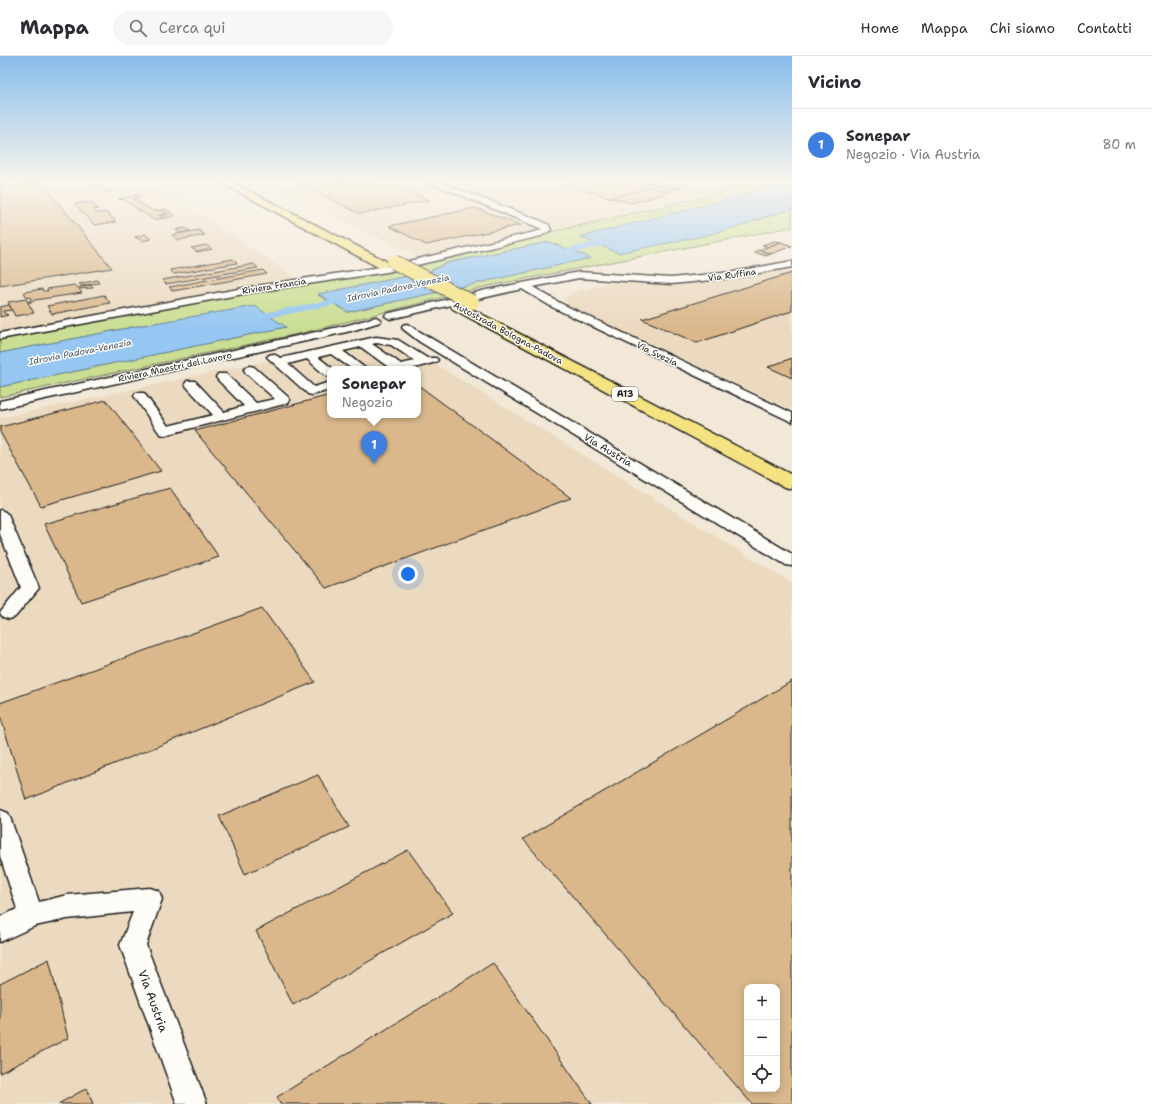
<!DOCTYPE html>
<html lang="it">
<meta charset="utf-8">
<style>
:root{--surface:#fff;--page:#f7f7f7;--text:#2b2b33;--muted:#7c7c81;--line:#e1e1e2;--accent:#1f6fb2}
body{margin:0;font-family:"Shantell Sans",sans-serif;background:var(--page);color:var(--text)}
.controls{position:absolute;right:12px;bottom:12px;display:grid;overflow:hidden;border-radius:8px;box-shadow:0 2px 10px #0003}
.controls button{width:36px;height:36px;display:grid;place-items:center;padding:0;border:0;border-bottom:1px solid var(--line);background:var(--surface);color:var(--text);font:20px sans-serif}
.you{position:absolute;left:408px;top:518px;width:14px;height:14px;margin:-10px;border:3px solid #fff;border-radius:50%;background:#1a73e8;box-shadow:0 0 0 6px #1a73e833}
.badge{display:grid;place-items:center;width:26px;height:26px;border-radius:50%;background:var(--accent);color:#fff;font-size:13px;font-weight:700}
.pin{position:absolute;translate:-50% -33px;filter:drop-shadow(0 1px 2px #0008)}
.pin::after{content:'';position:absolute;top:21px;width:14px;height:12px;background:inherit;clip-path:polygon(0 0,100% 0,50% 100%)}
.popup{position:absolute;left:327px;top:310px;width:94px;height:52px;box-sizing:border-box;display:grid;place-content:center;border-radius:8px;background:var(--surface);filter:drop-shadow(0 1px 3px #0005);font-size:13px;white-space:nowrap;color:var(--muted)}
.popup b{font-size:15px;color:var(--text)}
.popup::after{content:'';position:absolute;left:50%;top:100%;margin-left:-8px;border:8px solid transparent;border-top-color:var(--surface)}
.list{margin:0;padding:0;list-style:none}
h2{display:flex;justify-content:space-between;align-items:center;height:52px;margin:0;padding:0 16px;font-size:17px}
h2 small{font-size:13px;font-weight:400;color:var(--muted)}
.list li{display:grid;grid-template-columns:26px 1fr auto;gap:12px;align-items:center;box-sizing:border-box;height:72px;padding:0 16px;border-top:1px solid var(--line)}
.list b{display:block;font-size:15px;white-space:nowrap}
.list p{margin:0;font-size:13px;white-space:nowrap;color:var(--muted)}
.list em{font-size:13px;font-style:normal;color:var(--muted)}
.icon{flex:none;width:22px;height:22px;fill:none;stroke:currentColor;stroke-width:2;stroke-linecap:round;stroke-linejoin:round}
.map{position:relative;flex:none;width:792px;height:1048px;overflow:hidden}
header{display:flex;align-items:center;gap:24px;box-sizing:border-box;height:56px;padding:0 20px;background:var(--surface);border-bottom:1px solid var(--line)}
header strong{font-size:19px}
nav{display:flex;gap:22px;margin-inline-start:auto;font-size:14px}
.search{width:280px;height:36px;background:var(--page);display:flex;align-items:center;gap:10px;box-sizing:border-box;padding:0 14px;border-radius:22px;color:var(--muted);font-size:15px}
main{display:flex}
aside{flex:1;background:var(--surface)}
.map>svg:first-child{display:block}
.built{fill:#ebdac0;fill-rule:evenodd}
.green{fill:#cade93;stroke:#737d58;fill-rule:evenodd}
.water{fill:#96c7f2;stroke:#65839c}
.lines{fill:none;stroke-linecap:round;stroke-linejoin:round}
.canal{fill:#96c7f2;fill-rule:evenodd}
.building{fill:#dab88c;stroke:#1c1c1c;fill-rule:evenodd}
.minor-casing{stroke:#1c1c1c;stroke-width:3}
.highway-casing{stroke:#1c1c1c;stroke-width:3}
.path{stroke:#1c1c1c;stroke-width:1;stroke-dasharray:0.5 1.5;stroke-linecap:butt}
.minor{fill:#fdfcf7;fill-rule:evenodd}
.highway{fill:#f5e382;fill-rule:evenodd}
.highway-bridge-casing{stroke:#1c1c1c;stroke-width:16;stroke-linecap:butt}
.highway-bridge{stroke:#f5e382;stroke-width:14}
.labels{text-anchor:middle;dominant-baseline:central;stroke-width:3;stroke-linejoin:round;paint-order:stroke}
.far-street-label{font-size:9px;fill:#1c1c1c;stroke:#fdfcf7}
.far-water-label{font-size:9px;font-style:italic;fill:#475867;stroke:#fdfcf7}
.shield{fill:#fdfcf7;stroke:#605f5e;stroke-width:1}
.shield-label{font-size:9px;font-weight:bold;fill:#1c1c1c}
.street-label{font-size:10px;fill:#1c1c1c;stroke:#fdfcf7}
.near-street-label{font-size:12px;fill:#1c1c1c;stroke:#fdfcf7}
</style>
<header>
<strong>Mappa</strong>
<div class="search"><svg class="icon" aria-label="search" viewBox="0 0 24 24"><circle cx="10" cy="10" r="6"/><path d="M15 15l6 6"/></svg>Cerca qui</div>
<nav><a>Home</a><a>Mappa</a><a>Chi siamo</a><a>Contatti</a></nav>
</header>
<main>
<div class="map">
<svg width="792" height="1048" viewBox="0 0 792 1048">
<rect width="100%" height="100%" fill="#f2e8d7"/>
<filter id="ink" filterUnits="userSpaceOnUse"><feTurbulence type="fractalNoise" baseFrequency=".025" numOctaves="2"/><feDisplacementMap in="SourceGraphic" scale="8" xChannelSelector="R" yChannelSelector="G"/><feConvolveMatrix kernelMatrix="1 2 1 2 8 2 1 2 1" color-interpolation-filters="sRGB"/></filter>
<g filter="url(#ink)">
<g class="built">
<polygon points="0,126 151,126 301,225 0,279"/>
<polygon points="263,126 751,126 713,139 426,205"/>
<polygon points="792,212 792,354 571,251 564,243 571,237 617,225 628,224 673,229 769,217"/>
<path d="M367 283 404 289 792 527V1048H0V362ZM330 313H418V359H330ZM747 931H777V1033H747Z"/>
</g>
<path class="green" d="M751 126H778L736 141 748 168 750 166 792 153V171L484 231 302 277 0 341V331L286 271 143 269 0 297V280L424 205 713 139ZM549 186 590 202 348 256 318 239 428 216 447 207Z"/>
<g class="water">
<polygon points="778,126 792,126 792,153 750,166 748,168 703,180 618,197 580,181 736,141"/>
<polygon points="549,186 591,202 348,256 318,238 428,216 447,207"/>
<polygon points="255,250 286,271 0,331 0,297 143,269"/>
</g>
<g class="lines">
<g class="canal">
<polygon points="622,180 627,183 625,185 547,203 542,200 547,197"/>
<polygon points="354,239 359,242 358,244 244,267 240,266 238,264 240,262 244,261"/>
</g>
</g>
<g class="building">
<polygon points="0,126 42,126 42,127 0,132"/>
<polygon points="296,126 387,126 429,144 360,158"/>
<polygon points="573,126 646,126 676,133 668,136 650,131 612,142 564,128"/>
<polygon points="646,126 658,126 682,132 676,133"/>
<polygon points="42,127 112,212 0,230 0,132"/>
<polygon points="103,130 111,136 105,137 96,131"/>
<polygon points="650,131 670,136 632,147 612,142"/>
<polygon points="139,139 142,141 134,143 153,155 162,154 168,158 159,159 164,162 154,164 124,144 118,143"/>
<polygon points="91,146 98,153 93,153 97,157 106,156 116,166 94,169 75,148"/>
<polygon points="475,152 521,169 426,189 389,170"/>
<polygon points="166,153 175,160 164,162 159,159 168,158 162,154"/>
<polygon points="185,172 190,175 181,177 176,174"/>
<polygon points="198,174 205,179 179,184 172,179"/>
<polygon points="145,178 151,183 142,185 135,181"/>
<polygon points="775,185 781,186 768,191 762,189"/>
<polygon points="781,186 792,190 771,198 759,194"/>
<polygon points="206,189 212,193 197,196 191,192"/>
<polygon points="759,194 771,198 766,200 754,196"/>
<polygon points="233,203 237,207 174,218 170,214"/>
<polygon points="254,208 258,212 166,228 162,224"/>
<polygon points="263,214 267,218 173,235 169,231"/>
<polygon points="792,217 792,255 697,287 642,263"/>
<polygon points="97,224 99,227 81,230 79,228"/>
<polygon points="75,229 78,232 91,229 93,232 79,233 82,237 35,244 32,246 28,246 31,244 30,241 27,242 24,236 42,233 43,235 48,235 47,233"/>
<polygon points="104,239 110,247 52,258 47,250"/>
<polygon points="26,243 34,257 15,260 8,246"/>
<polygon points="9,249 12,254 3,255 4,257 8,259 0,261 0,251"/>
<polygon points="792,302 792,322 768,311"/>
<polygon points="418,329 571,442 326,532 195,375 330,339 330,359 418,359"/>
<polygon points="106,344 161,415 41,450 0,376 0,371"/>
<polygon points="170,432 219,501 81,546 44,468"/>
<polygon points="262,552 315,626 26,744 0,659 0,647"/>
<path d="M792 625V1048H752L523 783ZM747 931H777V1033H747Z"/>
<polygon points="318,719 349,771 245,818 219,760"/>
<polygon points="408,794 453,857 293,949 256,875"/>
<polygon points="49,903 68,982 0,1017 0,928"/>
<polygon points="493,907 592,1048 280,1048 277,1041"/>
<polygon points="87,1032 93,1048 58,1048"/>
</g>
<g class="lines">
<defs>
<g id="minor">
<polygon points="429,126 439,126 541,165 549,169 551,174 541,180 387,216 249,237 0,283 0,277 249,231 387,210 535,176 542,173"/>
<polygon points="792,205 792,211 733,222 671,228 579,222 533,231 560,247 792,357 792,366 552,251 522,233 390,263 385,260 386,258 486,234 579,216 671,222 733,216"/>
<polygon points="376,261 381,264 380,266 351,275 0,353 0,345 348,269"/>
<polygon points="407,268 792,498 792,510 786,509 420,286 403,273 402,271 403,269"/>
<path d="M376 281 398 284 427 302H436L438 304 436 306 411 313H391L361 291 343 295 366 313H352L331 298 318 301 333 313H330V321L326 320 307 303 288 308 314 331 330 326V334L312 339 308 338 267 301 269 299 273 298 281 302ZM376 287 391 289 415 305 401 308 372 288Z"/>
<polygon points="250,310 254,311 288,341 290,344 288,347 165,379 160,378 134,340 136,337 144,337 168,370 213,359 187,331 185,328 187,325 195,325 224,356 244,350 218,324 216,321 218,318 226,318 256,347 275,343 246,317 244,314 246,311"/>
<polygon points="0,454 5,456 8,459 39,532 15,561 9,563 3,561 0,557 21,531 0,478"/>
<polygon points="0,754 8,757 11,764 39,846 67,839 150,832 159,835 162,843 146,889 207,1048 177,1048 120,889 133,856 67,863 35,870 0,886 0,861 17,853 0,800"/>
</g>
<g id="highway">
<polygon points="220,126 232,126 386,205 388,208 386,211 378,211"/>
<polygon points="458,246 792,419 792,433 785,431 453,253 451,250 453,247"/>
</g>
</defs>
<use href="#minor" class="minor-casing"/>
<use href="#highway" class="highway-casing"/>
<path class="path" d="M569 172C636 164 699 147 763 126"/>
<use href="#minor" class="minor"/>
<use href="#highway" class="highway"/>
<defs>
<polyline id="highway-bridge" points="394,206 472,246"/>
</defs>
<use href="#highway-bridge" class="highway-bridge-casing"/>
<use href="#highway-bridge" class="highway-bridge"/>
</g>
</g>
<linearGradient id="sky" x2="0" y2="1"><stop stop-color="#87bcec"/><stop offset="0.46" stop-color="#f9f5ed"/><stop offset="1" stop-color="#f9f5ed" stop-opacity="0"/></linearGradient>
<rect width="792" height="272" fill="url(#sky)"/>
<g class="labels">
<g class="far-street-label">
<text transform="translate(732 219) rotate(-8)">Via Ruffina</text>
<text transform="translate(274 230) rotate(-9)">Riviera Francia</text>
<text transform="translate(508 277) rotate(28)">Autostrada Bologna-Padova</text>
<text transform="translate(657 298) rotate(26)">Via Svezia</text>
<text transform="translate(175 311) rotate(-12)">Riviera Maestri del Lavoro</text>
</g>
<g class="far-water-label">
<text transform="translate(398 232) rotate(-12)">Idrovia Padova-Venezia</text>
<text transform="translate(80 296) rotate(-11)">Idrovia Padova-Venezia</text>
</g>
<rect class="shield" x="612" y="331" width="26" height="14" rx="3"/>
<g class="shield-label">
<text x="625" y="338">A13</text>
</g>
<g class="street-label">
<text transform="translate(608 394) rotate(31)">Via Austria</text>
</g>
<g class="near-street-label">
<text transform="translate(153 945) rotate(70)">Via Austria</text>
</g>
</g>
</svg>
<div class="controls">
<button>+</button>
<button>−</button>
<button><svg class="icon" aria-label="locate" viewBox="0 0 24 24"><circle cx="12" cy="12" r="6"/><path d="M12 2v4M12 18v4M2 12h4M18 12h4"/></svg></button>
</div>
<div class="you"></div>
<div class="pin badge" style="left:374px;top:408px;background:#3f7fe0">1</div>
<div class="popup"><b>Sonepar</b>Negozio</div>
</div>
<aside>
<h2>Vicino<small></small></h2>
<ul class="list">
<li><span class="badge" style="background:#3f7fe0">1</span><div><b>Sonepar</b><p>Negozio · Via Austria</p></div><em>80 m</em></li>
</ul>
</aside>
</main>
